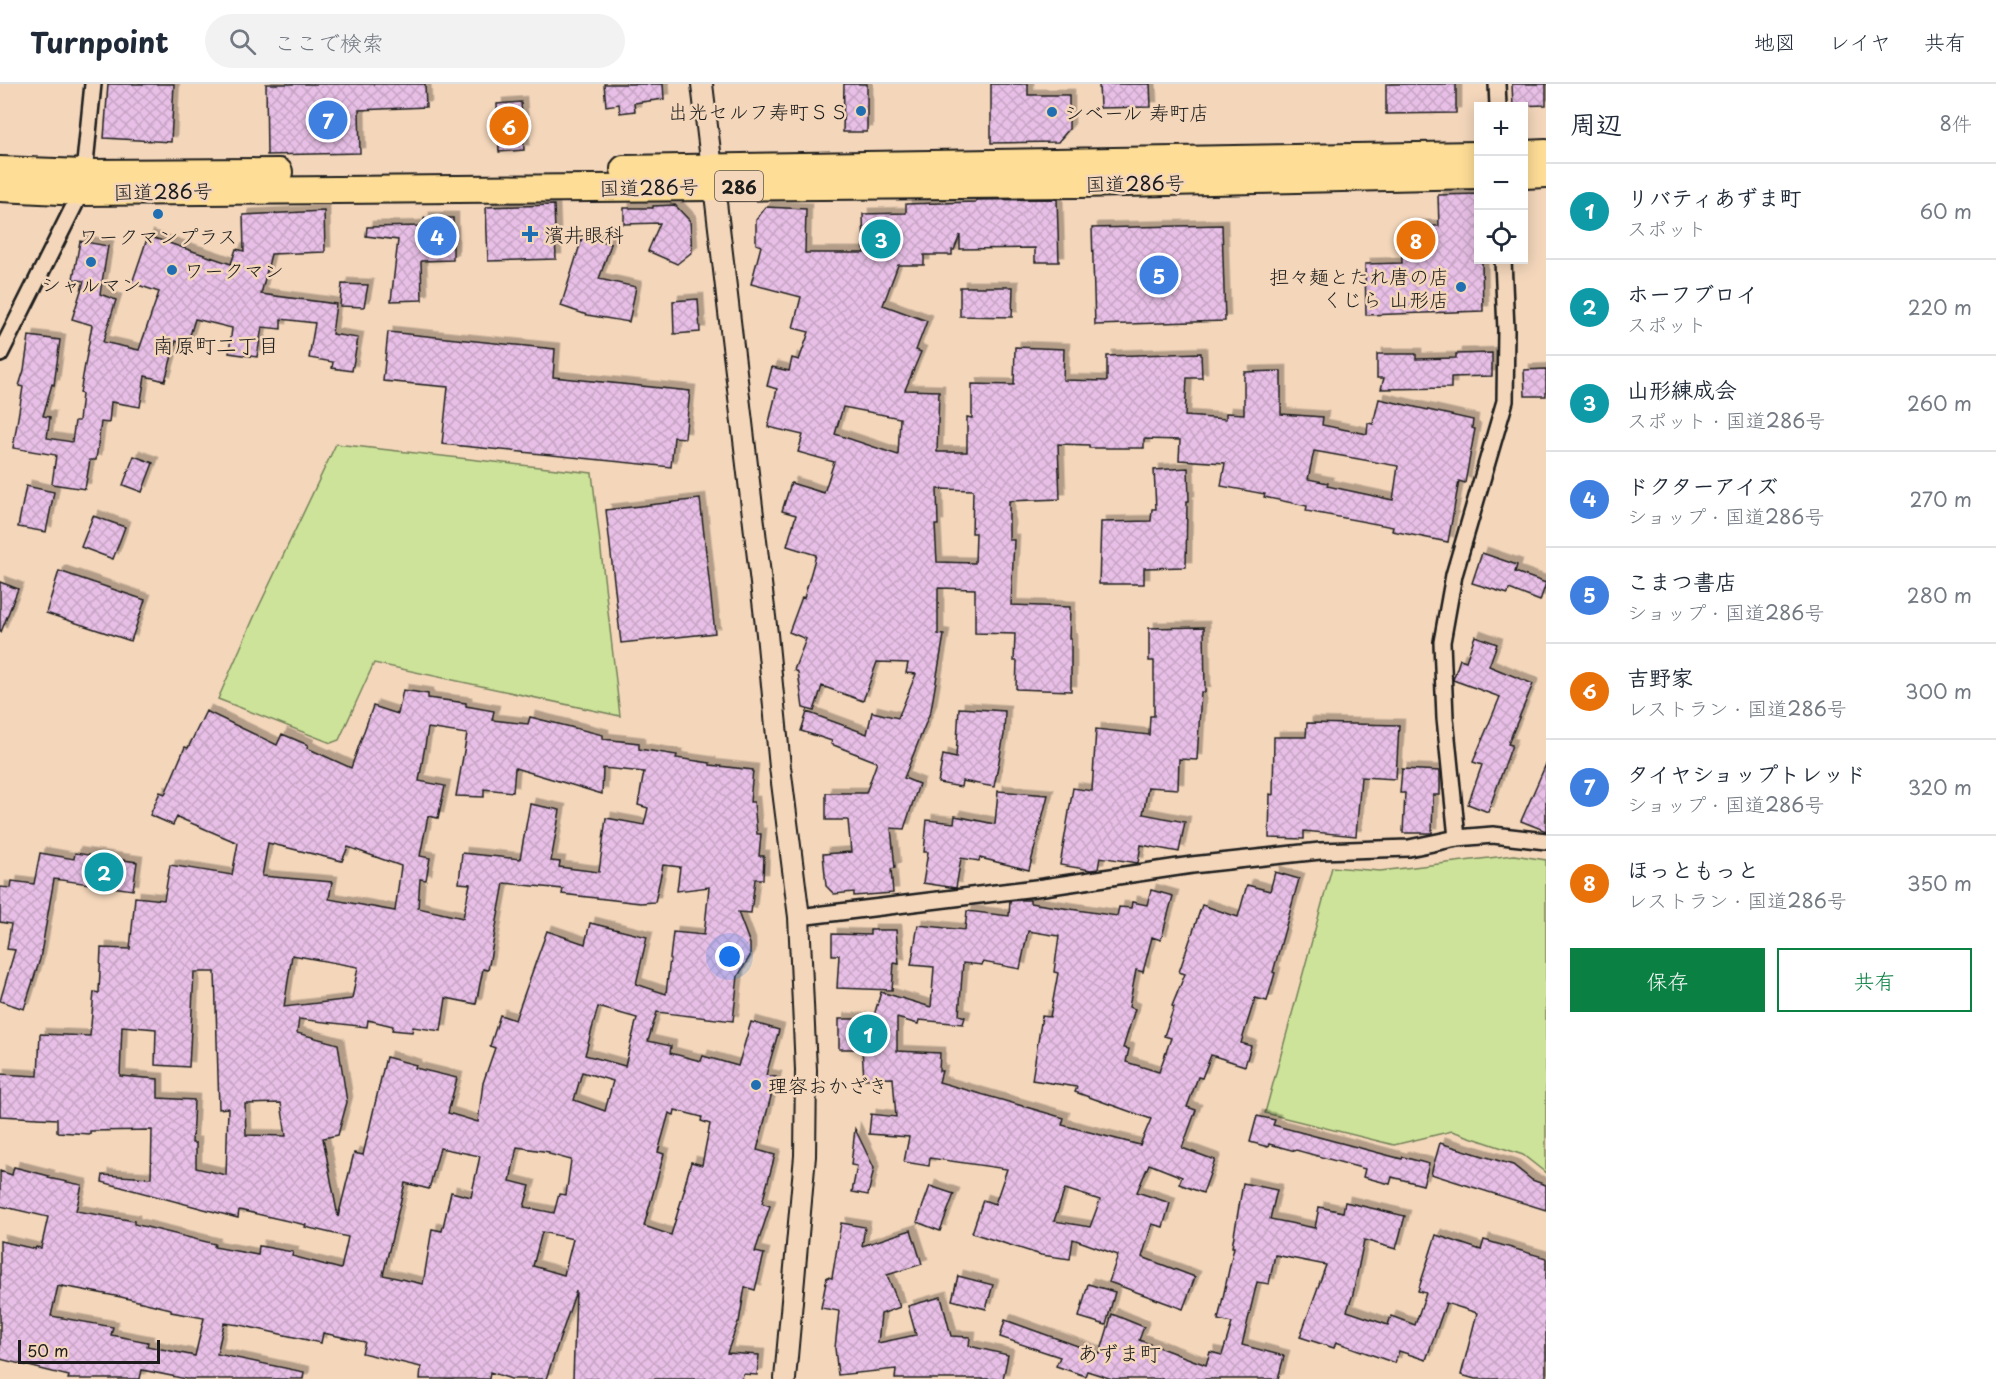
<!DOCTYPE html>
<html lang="ja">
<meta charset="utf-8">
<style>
:root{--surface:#fff;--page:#f2f2f3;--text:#1f2937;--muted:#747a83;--line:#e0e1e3;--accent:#0b8043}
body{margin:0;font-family:"Playpen Sans","Klee One",sans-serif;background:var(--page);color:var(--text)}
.controls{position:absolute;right:18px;top:18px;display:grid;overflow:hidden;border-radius:0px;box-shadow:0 3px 15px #0003}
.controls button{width:54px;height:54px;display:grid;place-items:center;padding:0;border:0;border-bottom:2px solid var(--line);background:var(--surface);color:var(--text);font:30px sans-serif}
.scale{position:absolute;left:18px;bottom:15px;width:142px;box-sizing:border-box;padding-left:6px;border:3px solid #1c1c1c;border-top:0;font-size:16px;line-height:21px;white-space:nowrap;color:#1c1c1c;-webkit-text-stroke:4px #f4d7bb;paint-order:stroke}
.you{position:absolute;left:730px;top:873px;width:21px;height:21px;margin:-15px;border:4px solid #fff;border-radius:50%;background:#1a73e8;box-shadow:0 0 0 9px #1a73e833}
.badge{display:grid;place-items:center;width:39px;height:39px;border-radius:50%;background:var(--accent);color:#fff;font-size:20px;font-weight:700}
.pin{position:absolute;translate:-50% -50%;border:3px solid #fff;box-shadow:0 2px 6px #0006}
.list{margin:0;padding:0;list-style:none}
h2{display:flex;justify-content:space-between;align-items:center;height:78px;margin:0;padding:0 24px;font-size:26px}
h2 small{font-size:20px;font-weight:400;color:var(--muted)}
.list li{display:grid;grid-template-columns:39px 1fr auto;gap:18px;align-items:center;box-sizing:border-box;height:96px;padding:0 24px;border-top:2px solid var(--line)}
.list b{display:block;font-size:22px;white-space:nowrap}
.list p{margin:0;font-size:20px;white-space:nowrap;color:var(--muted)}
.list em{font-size:20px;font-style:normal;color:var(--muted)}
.actions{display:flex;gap:12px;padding:18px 24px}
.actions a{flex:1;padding:14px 0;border:2px solid var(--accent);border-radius:0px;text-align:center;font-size:21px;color:var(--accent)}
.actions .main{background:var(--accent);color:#fff}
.icon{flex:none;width:33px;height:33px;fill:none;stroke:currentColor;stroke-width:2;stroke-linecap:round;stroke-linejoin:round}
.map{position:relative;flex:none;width:1546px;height:1295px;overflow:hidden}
header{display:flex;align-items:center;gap:36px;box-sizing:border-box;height:84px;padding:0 30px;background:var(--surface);border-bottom:2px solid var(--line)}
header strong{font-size:28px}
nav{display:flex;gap:33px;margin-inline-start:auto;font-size:21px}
.search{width:420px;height:54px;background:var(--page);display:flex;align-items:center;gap:15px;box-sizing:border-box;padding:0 21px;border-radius:33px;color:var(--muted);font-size:22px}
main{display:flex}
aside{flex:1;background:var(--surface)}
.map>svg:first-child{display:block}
.garden{fill:#cde399;stroke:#74805a;stroke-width:1.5}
.building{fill:url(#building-cross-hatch);stroke:#1c1c1c;stroke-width:1.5;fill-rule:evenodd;filter:url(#shadow)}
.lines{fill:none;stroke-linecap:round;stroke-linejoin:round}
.minor-casing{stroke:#1c1c1c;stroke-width:20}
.tertiary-casing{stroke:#1c1c1c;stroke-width:24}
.trunk-casing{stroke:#1c1c1c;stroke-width:30}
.minor{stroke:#f4d7bb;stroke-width:15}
.tertiary{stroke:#f4d7bb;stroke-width:20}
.trunk{stroke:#fedd96;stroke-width:26}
.poi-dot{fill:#1f6fb2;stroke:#f4d7bb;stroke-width:2}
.labels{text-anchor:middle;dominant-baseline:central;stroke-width:5;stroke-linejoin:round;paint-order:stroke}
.shield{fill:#f4d7bb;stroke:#5d544c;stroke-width:1.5}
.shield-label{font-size:18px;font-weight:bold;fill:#1c1c1c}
.poi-label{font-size:20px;fill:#1c1c1c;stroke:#f4d7bb;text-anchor:start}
.street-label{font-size:20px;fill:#1c1c1c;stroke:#f4d7bb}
.neighbourhood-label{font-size:21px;fill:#1c1c1c;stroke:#f4d7bb}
</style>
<header>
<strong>Turnpoint</strong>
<div class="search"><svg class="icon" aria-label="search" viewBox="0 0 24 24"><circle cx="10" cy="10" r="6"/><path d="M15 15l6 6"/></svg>ここで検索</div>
<nav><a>地図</a><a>レイヤ</a><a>共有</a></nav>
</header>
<main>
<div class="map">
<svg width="1546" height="1295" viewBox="0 0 1546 1295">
<defs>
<pattern id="building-cross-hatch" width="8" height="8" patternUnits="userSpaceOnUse" patternTransform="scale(1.5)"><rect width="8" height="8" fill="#e8bfe6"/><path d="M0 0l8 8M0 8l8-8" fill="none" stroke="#c6a4c5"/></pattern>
<filter id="shadow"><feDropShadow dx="5.5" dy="-5.5" stdDeviation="0" flood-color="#0004"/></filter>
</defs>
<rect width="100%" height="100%" fill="#f4d7bb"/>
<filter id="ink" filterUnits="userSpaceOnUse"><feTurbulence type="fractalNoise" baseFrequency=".0167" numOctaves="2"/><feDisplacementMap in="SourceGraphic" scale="12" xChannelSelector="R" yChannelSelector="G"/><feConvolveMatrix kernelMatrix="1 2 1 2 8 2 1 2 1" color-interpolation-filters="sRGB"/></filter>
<g filter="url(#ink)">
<g class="garden">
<polygon points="336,360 592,389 620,632 374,579 339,656 331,659 218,615 254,533"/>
<polygon points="1514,771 1546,776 1546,1089 1523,1071 1452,1047 1394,1061 1265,1029 1332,783 1380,787"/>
</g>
<g class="building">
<polygon points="108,0 174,0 171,58 104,54"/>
<polygon points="266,0 425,0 426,23 359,26 360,69 267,71"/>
<polygon points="604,0 663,0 664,15 634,19 635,27 620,29 619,20 606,22"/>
<polygon points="844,0 867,0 867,48 843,48"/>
<polygon points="991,0 1028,0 1028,11 1069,11 1069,45 1058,58 991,59"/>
<polygon points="1099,0 1150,0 1151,23 1100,24"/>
<polygon points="1386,0 1456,0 1456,29 1386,30"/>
<polygon points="1512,0 1546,0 1546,21 1513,22"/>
<polygon points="521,18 524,66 499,68 497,20"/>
<polygon points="1479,110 1479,178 1482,178 1483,227 1366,231 1365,180 1402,179 1401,142 1439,142 1438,111"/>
<path d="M1057 115 1059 178H1035V164L960 165V151L954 166H952V171H924V181H898L883 221 927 237 916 266 921 268 905 306 939 307 937 368H967V333L972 334V300L1014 301 1015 263 1064 265 1063 296 1107 297V272L1201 269 1202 294H1187L1185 332 1226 335V329L1244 330V288L1281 287V330L1323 333 1322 341 1367 350 1368 339 1373 340 1379 315 1473 336 1472 344 1475 345 1465 399 1459 397 1448 458 1392 447 1393 443 1306 427 1307 422 1264 413 1265 410 1221 402 1225 379 1179 376 1180 356 1144 355V364H1089V361L1058 360 1060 415 1009 417V456H1014L1011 521 1070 523 1069 555H1071V607L1016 605 1017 577H1014L1015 550 975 549V505L938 504V550L944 551 931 626 904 694 919 700 904 745 891 744 895 784 891 785 893 809 854 812V808L834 810 826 802 823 770 851 768 848 736H826V709H866L877 678 831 660 832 657 801 647 807 628 867 650 872 628 898 634 916 590 906 589 908 579 877 578 863 617 822 602 814 627 803 624 798 588 794 586 806 555 789 548 802 513 804 514 816 471 787 462 796 431 782 427 791 399 824 409 834 378 798 368 803 351 768 343 777 305 767 302 772 283 789 287 792 274 799 276 809 248 793 244 801 213 751 200 761 162 756 160V136L766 123 806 125 805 169H864L863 130 906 129V120L976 118V116ZM843 323 900 334 898 371 835 350ZM1314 367 1398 382 1393 416 1327 402 1328 399 1308 395ZM937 405 973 406 972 449H976L975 479 937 478 935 441H938Z"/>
<polygon points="554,121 556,175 488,177 486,123"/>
<polygon points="675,121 690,137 692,168 677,180 648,167 660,139 624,140 624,124 653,124 653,122"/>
<polygon points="324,127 325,168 271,170 261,210 336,220 332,250 358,254 352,287 332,284 333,278 309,274 315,239 281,235 281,245 262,243 257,273 229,269 232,244 195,235 187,261 176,257 165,297 145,292 140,323 111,318 109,339 101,338 96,376 90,376 85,405 52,400 56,371 13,364 23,303 19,302 24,286 29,252 60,256 54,301 52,300 43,332 50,333 47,354 72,358 75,337 79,337 82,310 80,309 92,241 72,235 84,197 73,195 80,157 108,162 100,210 116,216 103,258 139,266 159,208 132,199 148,152 231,180 236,165 244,167 243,131"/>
<polygon points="424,134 453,134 453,176 421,177 422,216 391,217 398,156 366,152 367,143 424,142"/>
<polygon points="1222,141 1225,237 1095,241 1092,144"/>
<polygon points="583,151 611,160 599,195 636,203 629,238 587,231 561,222"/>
<polygon points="342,200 368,201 364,223 340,222"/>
<polygon points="960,203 1013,203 1012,233 960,232"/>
<polygon points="698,215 700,248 674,250 673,217"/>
<polygon points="388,248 555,265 553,293 690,307 685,354 674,353 671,383 442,360 448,303 383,297"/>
<polygon points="1492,269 1492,292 1451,293 1451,304 1381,305 1384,294 1377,294 1377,270 1416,270 1416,275 1456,274 1456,270"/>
<polygon points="1546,285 1546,312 1525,312 1524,286"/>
<polygon points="134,372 153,379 142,408 123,401"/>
<polygon points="1188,384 1189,417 1187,417 1186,483 1144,484 1144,500 1099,500 1101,438 1151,437 1152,425 1156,425 1154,386"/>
<polygon points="26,402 54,408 46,448 18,443"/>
<polygon points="700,415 715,549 621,559 606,426"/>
<polygon points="93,432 125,443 113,475 81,463"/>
<polygon points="1482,469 1517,481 1515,488 1546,499 1540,517 1509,505 1508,510 1472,499"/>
<polygon points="59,487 145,516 131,557 46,529"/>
<polygon points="0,498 18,505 1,548 0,548"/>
<polygon points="1204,543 1205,608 1201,608 1197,676 1179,675 1178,705 1148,703 1143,730 1185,738 1179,768 1141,761 1138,779 1100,773 1098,785 1091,786 1060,781 1073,704 1092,707 1096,645 1149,651 1150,632 1154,632 1154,577 1149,577 1149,544"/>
<polygon points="1475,552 1497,560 1489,582 1533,600 1508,660 1512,661 1488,728 1468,720 1482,681 1473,678 1500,613 1453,596 1460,575 1466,577"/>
<path d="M403 606 428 610V614L466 619V622L494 627 492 636 528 640 530 633 603 651V655L639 659V665L677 671 676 674 710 679V681L753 686 750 718H754L757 750H761L759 772H764L763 795H755L751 829 738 828 750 860V872L738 892 733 937 657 928 648 957 671 962 670 969 701 977 703 972 738 982 751 938 779 946 766 991 776 993 757 1066 775 1071 762 1119 770 1122 755 1168 764 1170 755 1206 745 1203 739 1238H738L727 1269 759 1271 757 1291 743 1290 742 1295H573L576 1207 546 1295H511L490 1288 489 1295H420L421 1283 362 1269 365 1258 323 1249 321 1259 240 1241 224 1239 217 1270 304 1288 303 1295H186L142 1286 140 1295H68L69 1292 0 1275V1157L35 1165 36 1163 41 1164 48 1133 0 1122V1087L12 1091 14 1083 49 1092 48 1094 82 1101 76 1127 134 1137V1140L215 1160 214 1163 258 1171 259 1162 293 1168 292 1172 341 1185 348 1153 305 1143 306 1141 239 1126 238 1134 102 1098 103 1091 151 1094 152 1046 90 1047V1050L57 1048V1035L0 1032V990L38 992 40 950 90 952 94 908 99 909 101 864 130 865 135 813 164 816 170 781 232 791 238 759 177 733 173 741 150 731 160 708 165 710 185 663 188 664 206 627 277 661 282 650 308 661 307 664 351 684 373 622 398 630ZM428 644 467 650 456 712 484 713V705L513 708 515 684 602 710 603 684 644 688 638 721 648 724 644 741 606 734 599 788 559 783 560 778 551 777 560 726 530 720 520 775 462 769 459 799 470 800 463 834 418 824 420 795 426 796 430 774 420 772 428 732 438 734 445 702 419 697ZM268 759 342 777 348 763 401 782 395 827 329 815 332 798 262 792ZM663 781 680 783 677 807 709 803 704 851 673 848 666 910 636 900 647 853 590 839 585 860 547 847 515 936 500 931 490 962 495 964 483 999 478 1038 448 1029 457 994 415 984 416 981 386 973 363 1071 354 1069 338 1133 323 1054 338 1051 347 1018 338 960 297 949 299 935 367 943 368 936 393 942 392 946 412 948 413 943 441 947 446 914 476 920 483 885 488 886 504 799 563 805 562 810 640 819 655 818ZM292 871 358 883 352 915 284 923ZM194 888H215L219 1025 228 1024 226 1091 196 1084V1059H192L194 1016 158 1014V995L120 992 122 942 156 945 155 981 189 983ZM598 923 637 934 625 982 585 971ZM582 988 613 997 605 1027 574 1016ZM281 1019 286 1052 246 1051 245 1020ZM675 1026 702 1033 701 1037 710 1040 702 1081 691 1078 684 1104H685L671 1151 644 1142 664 1070 658 1068 669 1029 674 1031ZM517 1063 549 1068V1070L571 1076 566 1111 559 1110 554 1129 524 1123 530 1102 510 1097ZM440 1064 480 1072 471 1113 451 1108 442 1147 432 1145 423 1200 383 1191 405 1099 429 1105ZM542 1148 573 1155 564 1191 533 1182ZM58 1202 62 1203V1202L121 1213 171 1225V1228L204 1234 195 1272 147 1262 148 1258 111 1251 113 1243 51 1232Z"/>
<polygon points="959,624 1005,627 1004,651 994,703 962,697 961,703 938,699 943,671 956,674"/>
<polygon points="1307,639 1399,641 1396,695 1361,693 1356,752 1304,747 1304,755 1269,754 1270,710 1273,711 1274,653 1306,653"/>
<polygon points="1546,680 1546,747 1521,737"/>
<polygon points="1402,685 1440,687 1440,711 1433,711 1432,749 1403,749 1405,709 1400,709"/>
<polygon points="998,707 1048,711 1029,786 980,774 979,777 961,774 956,804 923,799 928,768 924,768 927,736 954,739 955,732 995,740"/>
<polygon points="40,769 74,775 75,769 137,778 133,806 54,795 40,875 24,925 0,917 15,866 7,865 11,840 0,838 0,803 11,804 12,797 34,800"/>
<path d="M1275 788 1299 795 1273 888 1275 889 1267 917 1255 914 1241 959 1251 962 1245 982 1211 971 1202 994 1198 993 1187 1023 1196 1026 1182 1064 1215 1076 1203 1109 1179 1100 1182 1093 1149 1080 1137 1108 1170 1119 1163 1143 1152 1140 1142 1173 1195 1193 1183 1225 1109 1198 1118 1171 1073 1155 1070 1175 1041 1171 972 1149 983 1116 995 1120 1007 1085 930 1074 929 1082 904 1078 909 1053 869 1050 871 1030 896 1033 893 994 864 995 862 965H839V935H873L881 908 931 923 934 883 911 881 918 841 965 846 967 827 1009 832 1010 817 1022 816H1030V819L1117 832 1119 823 1131 824 1132 818 1147 821 1151 806 1173 812 1161 856 1152 853 1143 888 1136 886 1129 923 1135 925 1123 964 1129 965 1126 978 1159 988 1171 954 1164 952 1174 923 1172 922 1185 890 1179 888 1202 821 1238 833 1247 801 1270 807ZM1028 847 1059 852 1054 888 1058 889 1050 933 1042 932 1032 996 1077 1003 1075 1008 1151 1035 1140 1061 1062 1041 1064 1034 939 998 942 987H939L940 969 897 967V934L918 940 919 936 963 940 965 933 959 931 963 879 982 881 983 878 1020 885ZM1065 1105 1100 1116 1090 1143 1054 1137Z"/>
<polygon points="870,846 896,846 899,880 894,879 892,906 837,904 839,871 832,871 832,850 870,851"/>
<polygon points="1257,1032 1275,1036 1273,1041 1402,1075 1403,1073 1429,1080 1423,1101 1392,1093 1390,1100 1363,1093 1365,1085 1296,1066 1295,1067 1269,1060 1268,1063 1250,1058"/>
<polygon points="855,1045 874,1084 868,1111 852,1108 857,1082 851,1081"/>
<polygon points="1440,1059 1513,1081 1532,1096 1546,1101 1546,1126 1431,1090"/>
<polygon points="1243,1099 1277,1106 1270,1135 1315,1144 1319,1123 1343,1128 1345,1118 1405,1132 1396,1165 1364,1156 1353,1210 1347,1227 1388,1241 1391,1232 1415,1241 1426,1209 1418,1207 1436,1151 1481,1166 1484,1156 1546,1174 1546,1295 1475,1295 1461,1291 1477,1229 1446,1219 1426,1276 1399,1267 1395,1279 1336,1258 1334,1264 1300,1253 1326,1181 1275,1171 1269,1200 1257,1198 1242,1261 1284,1272 1278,1295 1112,1295 1087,1287 1085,1292 1056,1282 1060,1273 1000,1253 1005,1236 1100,1270 1112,1230 1144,1243 1139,1256 1206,1281 1210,1268 1222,1271 1232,1239 1218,1236 1234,1163 1232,1163"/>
<polygon points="930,1102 954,1110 940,1147 917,1138"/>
<polygon points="841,1139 865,1143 862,1162 911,1146 922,1180 887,1191 900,1223 881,1230 878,1259 916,1251 908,1222 941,1213 951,1252 970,1253 969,1262 1008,1271 1003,1295 895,1295 896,1285 838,1291 835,1264 839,1227 821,1224 827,1193 832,1194"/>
<polygon points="958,1192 993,1201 986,1225 952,1216"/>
<polygon points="1088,1200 1115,1208 1106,1241 1079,1233"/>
</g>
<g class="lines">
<defs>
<g id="minor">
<polyline points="1497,0 1498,22"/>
<polyline points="84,89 93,0"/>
<polyline points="0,270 81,108"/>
<polyline points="1457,754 1445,634 1442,558 1454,491 1505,317 1506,246 1503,176"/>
<polyline points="799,833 1044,803 1192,781 1320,767 1409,764 1457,754 1493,751 1546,757"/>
</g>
<polyline id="tertiary" points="702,0 767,550 780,683 799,833 806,986 805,1072 785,1295"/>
<g id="trunk">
<polyline points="1524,70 1546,69"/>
<polyline points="624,85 1478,71"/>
<polyline points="0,86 84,89 279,88"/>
<polyline points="1524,91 1546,90"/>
<polyline points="0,104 81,108 1080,100 1478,91"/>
</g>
</defs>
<use href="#minor" class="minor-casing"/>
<use href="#tertiary" class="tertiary-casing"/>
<use href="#trunk" class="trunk-casing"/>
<use href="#minor" class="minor"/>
<use href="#tertiary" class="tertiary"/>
<use href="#trunk" class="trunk"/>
</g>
</g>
<g class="poi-dot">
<circle cx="861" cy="27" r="6"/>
<circle cx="1052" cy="28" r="6"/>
<circle cx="158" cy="130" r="6"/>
<path d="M527 141h6v6h6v6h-6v6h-6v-6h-6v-6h6z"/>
<circle cx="91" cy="178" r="6"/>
<circle cx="172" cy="186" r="6"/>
<circle cx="1461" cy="203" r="6"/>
<circle cx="756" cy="1001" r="6"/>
</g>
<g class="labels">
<rect class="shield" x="715" y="87" width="48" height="30" rx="4.5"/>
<g class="shield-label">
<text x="739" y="102">286</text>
</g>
<g class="poi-label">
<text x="849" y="27" text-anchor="end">出光セルフ寿町ＳＳ</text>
<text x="1064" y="28">シベール 寿町店</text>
<text x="544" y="150">濱井眼科</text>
<text x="158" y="152" text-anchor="middle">ワークマンプラス</text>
<text x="184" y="186">ワークマン</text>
<text x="1449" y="192" text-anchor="end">担々麺とたれ唐の店<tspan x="1449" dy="23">くじら 山形店</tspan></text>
<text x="91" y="200" text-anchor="middle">シャルマン</text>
<text x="768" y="1001">理容おかざき</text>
</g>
<g class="street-label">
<text transform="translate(1135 99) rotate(-1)">国道286号</text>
<text transform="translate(649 103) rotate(-1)">国道286号</text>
<text transform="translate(163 107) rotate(-1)">国道286号</text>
</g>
<g class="neighbourhood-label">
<text x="216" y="260">南原町二丁目</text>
<text x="1119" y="1268">あずま町</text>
</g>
</g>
</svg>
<div class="controls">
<button>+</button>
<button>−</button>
<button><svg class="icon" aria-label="locate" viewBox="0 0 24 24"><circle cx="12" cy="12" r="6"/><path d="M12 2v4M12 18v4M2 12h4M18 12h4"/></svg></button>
</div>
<div class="scale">50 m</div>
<div class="you"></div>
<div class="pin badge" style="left:868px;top:950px;background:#0f9aa8">1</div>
<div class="pin badge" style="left:104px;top:788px;background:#0f9aa8">2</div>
<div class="pin badge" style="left:881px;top:155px;background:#0f9aa8">3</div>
<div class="pin badge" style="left:437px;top:152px;background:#3f7fe0">4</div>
<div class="pin badge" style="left:1159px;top:191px;background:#3f7fe0">5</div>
<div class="pin badge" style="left:509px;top:42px;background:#e8710a">6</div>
<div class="pin badge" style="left:328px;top:36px;background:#3f7fe0">7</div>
<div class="pin badge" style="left:1416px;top:156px;background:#e8710a">8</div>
</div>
<aside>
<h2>周辺<small>8件</small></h2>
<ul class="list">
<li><span class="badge" style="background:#0f9aa8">1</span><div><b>リバティあずま町</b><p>スポット</p></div><em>60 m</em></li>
<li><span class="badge" style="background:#0f9aa8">2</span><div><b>ホーフブロイ</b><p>スポット</p></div><em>220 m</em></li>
<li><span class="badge" style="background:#0f9aa8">3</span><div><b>山形練成会</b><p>スポット · 国道286号</p></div><em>260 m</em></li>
<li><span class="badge" style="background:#3f7fe0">4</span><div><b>ドクターアイズ</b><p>ショップ · 国道286号</p></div><em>270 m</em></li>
<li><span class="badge" style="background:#3f7fe0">5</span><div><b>こまつ書店</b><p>ショップ · 国道286号</p></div><em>280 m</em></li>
<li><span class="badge" style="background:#e8710a">6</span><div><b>吉野家</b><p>レストラン · 国道286号</p></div><em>300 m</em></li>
<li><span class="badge" style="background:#3f7fe0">7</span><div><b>タイヤショップトレッド</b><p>ショップ · 国道286号</p></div><em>320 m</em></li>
<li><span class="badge" style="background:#e8710a">8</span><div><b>ほっともっと</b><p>レストラン · 国道286号</p></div><em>350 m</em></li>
</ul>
<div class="actions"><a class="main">保存</a><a>共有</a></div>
</aside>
</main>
